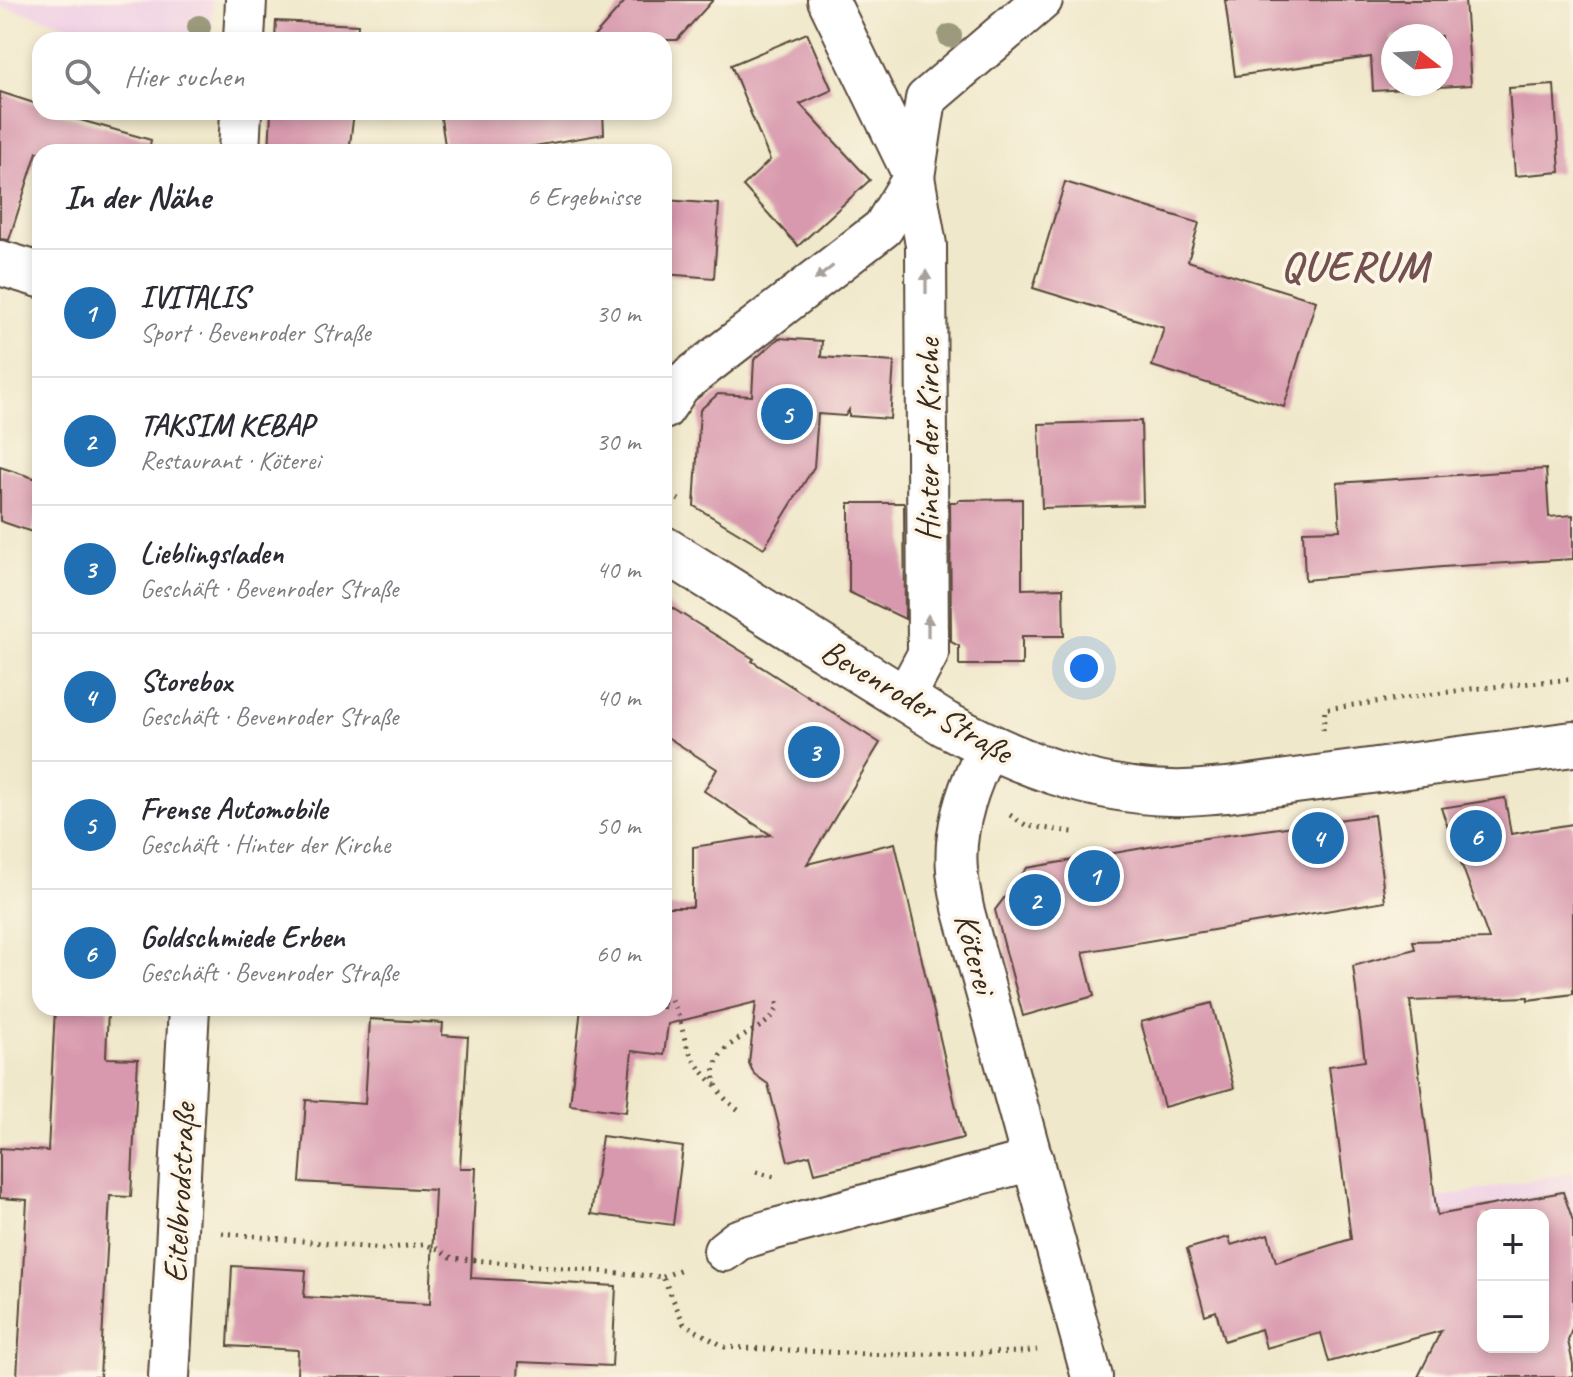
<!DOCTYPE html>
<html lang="de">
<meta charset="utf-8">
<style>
:root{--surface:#fff;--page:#f7f7f7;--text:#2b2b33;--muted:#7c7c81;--line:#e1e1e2;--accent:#1f6fb2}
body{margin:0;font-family:Caveat,sans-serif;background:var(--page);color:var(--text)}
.controls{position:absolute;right:24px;bottom:24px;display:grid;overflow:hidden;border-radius:16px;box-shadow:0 4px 12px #0003}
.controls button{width:72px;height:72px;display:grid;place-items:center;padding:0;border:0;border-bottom:2px solid var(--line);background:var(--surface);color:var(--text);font:40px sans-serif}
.compass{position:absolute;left:1381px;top:24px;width:72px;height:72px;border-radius:50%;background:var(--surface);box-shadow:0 4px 12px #0003;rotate:107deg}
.you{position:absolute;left:1084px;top:668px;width:28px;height:28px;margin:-20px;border:6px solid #fff;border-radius:50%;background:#1a73e8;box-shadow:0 0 0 12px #1a73e833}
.badge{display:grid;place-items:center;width:52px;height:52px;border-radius:50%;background:var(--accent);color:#fff;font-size:26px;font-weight:700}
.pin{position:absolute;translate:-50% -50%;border:4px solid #fff;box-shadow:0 2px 8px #0006}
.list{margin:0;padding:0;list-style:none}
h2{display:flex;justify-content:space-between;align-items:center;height:104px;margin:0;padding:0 32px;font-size:34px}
h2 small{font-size:26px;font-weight:400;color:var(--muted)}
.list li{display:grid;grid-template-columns:52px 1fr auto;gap:24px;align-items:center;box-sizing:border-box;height:128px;padding:0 32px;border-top:2px solid var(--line)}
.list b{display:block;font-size:30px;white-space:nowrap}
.list p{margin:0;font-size:26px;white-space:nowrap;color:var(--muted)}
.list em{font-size:26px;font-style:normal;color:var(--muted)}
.icon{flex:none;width:44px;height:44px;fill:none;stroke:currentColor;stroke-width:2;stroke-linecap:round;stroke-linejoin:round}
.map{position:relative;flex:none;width:1573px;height:1377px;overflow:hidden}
.search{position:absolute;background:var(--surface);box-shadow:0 4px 12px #0003;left:32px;top:32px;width:640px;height:88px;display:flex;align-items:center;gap:20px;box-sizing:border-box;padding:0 28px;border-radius:24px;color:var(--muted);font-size:30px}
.panel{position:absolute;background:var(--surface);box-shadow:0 4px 12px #0003;left:32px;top:144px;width:640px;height:872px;border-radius:24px}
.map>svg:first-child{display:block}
.built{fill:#f0d0e5}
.building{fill:#d899ae;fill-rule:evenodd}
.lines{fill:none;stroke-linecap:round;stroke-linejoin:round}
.street-casing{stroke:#564638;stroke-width:44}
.secondary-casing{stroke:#564638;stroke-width:48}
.path{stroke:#564638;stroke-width:5;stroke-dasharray:2 6;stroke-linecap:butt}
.street{stroke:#fff;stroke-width:40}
.secondary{stroke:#fff;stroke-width:44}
.tree{fill:#9c9a7b}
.oneway{fill:#a79f9a}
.labels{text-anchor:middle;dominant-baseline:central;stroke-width:7;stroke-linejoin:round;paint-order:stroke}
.street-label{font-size:34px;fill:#3b2a1e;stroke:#fcf5e5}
.district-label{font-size:42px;font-weight:bold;letter-spacing:2px;fill:#725150;stroke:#fcf5e5}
</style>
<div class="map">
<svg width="1573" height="1377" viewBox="0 0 1573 1377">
<rect width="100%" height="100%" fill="#fcf5e5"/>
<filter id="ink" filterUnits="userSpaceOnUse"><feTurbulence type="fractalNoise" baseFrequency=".0125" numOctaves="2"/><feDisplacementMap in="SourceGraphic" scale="16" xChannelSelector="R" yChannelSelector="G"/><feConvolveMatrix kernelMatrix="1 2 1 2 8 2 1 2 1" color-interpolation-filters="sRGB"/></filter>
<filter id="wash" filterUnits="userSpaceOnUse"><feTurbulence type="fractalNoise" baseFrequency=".006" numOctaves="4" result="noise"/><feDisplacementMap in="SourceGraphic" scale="32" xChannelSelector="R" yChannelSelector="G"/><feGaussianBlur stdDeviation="1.8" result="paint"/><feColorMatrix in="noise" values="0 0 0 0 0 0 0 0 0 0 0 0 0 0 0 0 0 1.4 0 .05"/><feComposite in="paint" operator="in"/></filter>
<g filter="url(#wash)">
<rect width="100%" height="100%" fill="#f0e8ca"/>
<g class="built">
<polygon points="0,0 213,0 211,40 123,40 0,6"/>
<polygon points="1573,1172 1573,1351 1570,1352 1543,1345 1543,1215 1483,1215 1483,1330 1389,1207"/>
</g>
<g id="blocks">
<g class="building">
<polygon points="626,0 713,0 677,40 591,40"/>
<path d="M1225 0H1465L1471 85 1373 91 1371 57 1235 76ZM1393 36H1441V84H1393Z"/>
<polygon points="276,21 358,25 357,40 275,40"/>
<polygon points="807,33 832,90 800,104 870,180 798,246 743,186 770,160 731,65"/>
<polygon points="1554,85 1560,172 1515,176 1509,88"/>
<polygon points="0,92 40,105 40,112 52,112 151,140 149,152 37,152 9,240 0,239"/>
<polygon points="271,112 354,112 349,152 269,152"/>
<polygon points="440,112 603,112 604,134 500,152 446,152"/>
<polygon points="1065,182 1199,223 1188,261 1316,301 1284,407 1152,366 1164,328 1033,288"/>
<polygon points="664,200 719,204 714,278 664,274"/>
<polygon points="779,338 822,341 821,357 894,362 890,419 849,416 849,410 845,416 818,414 814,467 764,548 694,506 700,410 718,394 752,396 754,360"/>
<polygon points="1141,421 1143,505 1042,508 1039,424"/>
<polygon points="0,467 40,480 40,506 32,532 0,521"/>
<polygon points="1546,469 1549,517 1573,515 1573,559 1442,567 1305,580 1303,531 1340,530 1337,483"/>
<polygon points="1022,499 1022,589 1063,588 1064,636 1022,636 1022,665 959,665 959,646 951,642 950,502 958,502 958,500"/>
<polygon points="849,503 904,503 905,619 849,592"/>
<polygon points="664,603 754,659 752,661 880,743 807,864 895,843 963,1138 815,1173 810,1155 788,1161 768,1084 754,1074 749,1063 756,1002 668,1024 664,1055 632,1051 626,1112 570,1105 581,1008 664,1008 664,907 693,907 693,847 771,835 704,791 717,769 664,735"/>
<path d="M1505 798 1511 834 1573 824V994L1528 1000V997L1410 1001 1437 1215 1563 1192 1573 1221V1325L1568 1341 1573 1364V1377H1418L1441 1331 1329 1362 1321 1333 1266 1348 1261 1329 1224 1341 1216 1311 1205 1315 1187 1249 1229 1237 1231 1245 1268 1234 1276 1262 1351 1239 1329 1066 1365 1061 1353 966 1415 949 1413 941 1489 939 1441 808ZM1483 1215H1543V1347H1483Z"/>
<polygon points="1374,815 1385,901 1083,952 1094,996 1023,1016 995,910 1027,868 1184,841"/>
<polygon points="1212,1003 1234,1088 1164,1107 1141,1022"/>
<polygon points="55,1008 108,1008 106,1058 138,1059 131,1197 110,1196 100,1377 17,1377 27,1200 0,1198 0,1148 48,1151"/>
<polygon points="370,1019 443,1023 442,1035 468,1037 460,1168 476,1168 471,1278 616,1286 612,1366 519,1362 518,1377 335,1377 297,1375 298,1350 228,1346 232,1266 306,1270 304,1297 430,1304 435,1190 300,1182 306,1100 365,1104"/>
<polygon points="602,1136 683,1147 673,1225 591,1214"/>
</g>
</g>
</g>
<g filter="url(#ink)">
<use href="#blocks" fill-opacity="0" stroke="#564638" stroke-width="2"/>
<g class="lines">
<defs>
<g id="street">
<polyline points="828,0 914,177 926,245 928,654 904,699"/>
<polyline points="244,40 246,0"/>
<polyline points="239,152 241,112"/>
<polyline points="664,409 680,385 883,228 914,177 926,99 1042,0"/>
<path d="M988 747C969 784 953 827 957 870 958 883 961 895 963 908L1092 1377"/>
<polyline points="724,1251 738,1240 771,1230 1033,1160"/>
<polyline points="169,1377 189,1008"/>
</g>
<g id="secondary">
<polyline points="0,263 40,275"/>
<path d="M664 549 945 724C1017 762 1089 791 1171 793 1190 794 1208 791 1227 790L1573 744"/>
</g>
</defs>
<use href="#street" class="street-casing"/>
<use href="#secondary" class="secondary-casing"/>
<g class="path">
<polyline points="664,491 679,500"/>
<polyline points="1323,730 1325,709 1471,689 1573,679"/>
<polyline points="1010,815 1027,826 1073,832"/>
<path d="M671 1000C680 1015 681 1027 686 1043 691 1060 703 1073 715 1085"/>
<path d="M738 1110C724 1099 711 1087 715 1067 722 1035 770 1033 778 1006L775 997"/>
<polyline points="756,1172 778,1178"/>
<polyline points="222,1233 383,1249 423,1244 438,1249 452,1258 663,1277 684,1324 725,1347 887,1355 1022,1352 1037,1350"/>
<polyline points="663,1277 684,1268"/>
</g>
<use href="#street" class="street"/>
<use href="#secondary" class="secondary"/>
</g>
<g class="tree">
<circle cx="199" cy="27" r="12"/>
<circle cx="950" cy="36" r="12"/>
</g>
<defs><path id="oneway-solid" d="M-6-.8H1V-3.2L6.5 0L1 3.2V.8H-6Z" transform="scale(2)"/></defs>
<g class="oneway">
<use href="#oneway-solid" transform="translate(824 273) rotate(142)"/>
<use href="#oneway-solid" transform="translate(926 282) rotate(-90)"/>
<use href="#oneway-solid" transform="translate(928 626) rotate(-90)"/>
</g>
</g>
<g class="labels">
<g class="street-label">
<text transform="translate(927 440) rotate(-90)">Hinter der Kirche</text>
<text transform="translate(917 701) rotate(30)">Bevenroder Straße</text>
<text transform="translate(976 953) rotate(75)">Köterei</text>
<text transform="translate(179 1193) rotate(-87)">Eitelbrodstraße</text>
</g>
<g class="district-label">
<text x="1355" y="266">QUERUM</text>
</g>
</g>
</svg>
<div class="controls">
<button>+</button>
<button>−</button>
</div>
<svg class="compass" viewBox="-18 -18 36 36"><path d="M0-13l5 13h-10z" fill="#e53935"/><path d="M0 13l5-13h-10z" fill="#7c7c81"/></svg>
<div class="you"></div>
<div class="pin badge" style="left:1094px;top:876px">1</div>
<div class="pin badge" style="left:1035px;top:900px">2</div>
<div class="pin badge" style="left:814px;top:752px">3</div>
<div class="pin badge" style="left:1318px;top:838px">4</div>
<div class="pin badge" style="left:787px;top:414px">5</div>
<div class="pin badge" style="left:1476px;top:836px">6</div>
<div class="search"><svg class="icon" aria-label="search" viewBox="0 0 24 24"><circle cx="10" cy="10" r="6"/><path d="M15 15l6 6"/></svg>Hier suchen</div>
<section class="panel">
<h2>In der Nähe<small>6 Ergebnisse</small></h2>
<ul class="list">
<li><span class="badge">1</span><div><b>IVITALIS</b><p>Sport · Bevenroder Straße</p></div><em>30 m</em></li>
<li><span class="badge">2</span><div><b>TAKSIM KEBAP</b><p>Restaurant · Köterei</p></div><em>30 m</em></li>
<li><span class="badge">3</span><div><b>Lieblingsladen</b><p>Geschäft · Bevenroder Straße</p></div><em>40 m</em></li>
<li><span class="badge">4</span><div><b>Storebox</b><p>Geschäft · Bevenroder Straße</p></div><em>40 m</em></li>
<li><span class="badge">5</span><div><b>Frense Automobile</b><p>Geschäft · Hinter der Kirche</p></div><em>50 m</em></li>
<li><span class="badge">6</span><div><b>Goldschmiede Erben</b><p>Geschäft · Bevenroder Straße</p></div><em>60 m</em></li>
</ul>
</section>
</div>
